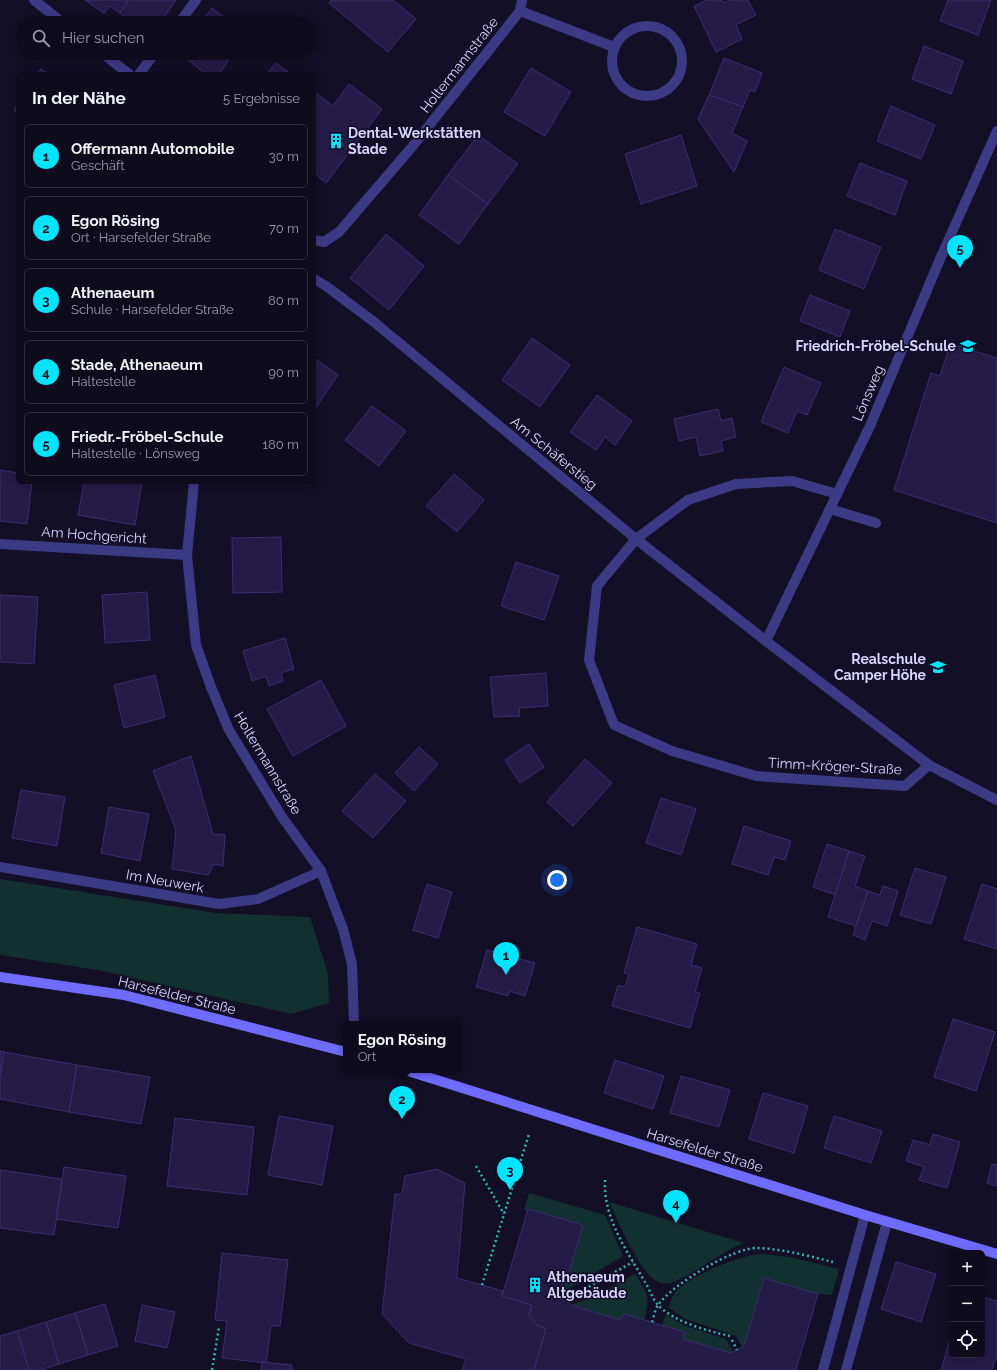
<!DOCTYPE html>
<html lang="de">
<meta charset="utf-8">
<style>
:root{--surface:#0e0b1c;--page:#171425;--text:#f1f3f6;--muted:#9b9ba3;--line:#2e2b3b;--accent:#00e5ff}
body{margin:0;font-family:Raleway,sans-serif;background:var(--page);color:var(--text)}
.controls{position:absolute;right:12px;bottom:12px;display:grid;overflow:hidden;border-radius:6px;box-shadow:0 2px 10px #0003}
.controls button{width:36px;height:36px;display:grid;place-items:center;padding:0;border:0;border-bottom:1px solid var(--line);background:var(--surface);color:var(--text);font:20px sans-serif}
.you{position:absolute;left:557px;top:880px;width:14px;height:14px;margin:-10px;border:3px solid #fff;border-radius:50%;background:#1a73e8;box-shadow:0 0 0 6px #1a73e833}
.badge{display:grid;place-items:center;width:26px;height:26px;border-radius:50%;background:var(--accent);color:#111;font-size:13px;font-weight:700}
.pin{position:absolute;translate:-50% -33px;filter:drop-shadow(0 1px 2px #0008)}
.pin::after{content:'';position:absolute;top:21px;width:14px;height:12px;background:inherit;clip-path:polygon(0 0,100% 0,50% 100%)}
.popup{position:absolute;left:343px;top:1021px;width:118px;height:52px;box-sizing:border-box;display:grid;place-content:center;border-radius:6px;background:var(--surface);filter:drop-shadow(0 1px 3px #0005);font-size:13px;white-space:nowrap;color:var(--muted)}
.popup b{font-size:15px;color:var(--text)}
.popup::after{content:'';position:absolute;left:50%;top:100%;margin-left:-8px;border:8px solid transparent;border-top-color:var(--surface)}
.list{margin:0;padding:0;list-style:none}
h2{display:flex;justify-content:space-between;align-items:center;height:52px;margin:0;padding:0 16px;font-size:17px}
h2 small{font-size:13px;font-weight:400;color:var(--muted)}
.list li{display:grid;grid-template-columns:26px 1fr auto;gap:12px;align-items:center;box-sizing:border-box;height:64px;margin:0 8px 8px;padding:0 8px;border:1px solid var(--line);border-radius:6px}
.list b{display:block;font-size:15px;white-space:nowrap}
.list p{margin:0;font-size:13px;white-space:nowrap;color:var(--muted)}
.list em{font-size:13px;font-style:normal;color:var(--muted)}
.icon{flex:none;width:22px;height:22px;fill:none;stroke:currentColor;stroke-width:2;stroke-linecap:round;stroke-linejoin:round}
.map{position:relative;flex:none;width:997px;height:1370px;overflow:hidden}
.search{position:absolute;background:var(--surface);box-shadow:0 2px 10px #0003;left:16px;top:16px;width:300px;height:44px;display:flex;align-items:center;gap:10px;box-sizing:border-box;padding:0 14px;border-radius:22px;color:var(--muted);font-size:15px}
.panel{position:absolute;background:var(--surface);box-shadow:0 2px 10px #0003;left:16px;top:72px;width:300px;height:412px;border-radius:6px}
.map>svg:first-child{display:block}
.green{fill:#12302f}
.building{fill:#241b47;stroke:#3b2d73}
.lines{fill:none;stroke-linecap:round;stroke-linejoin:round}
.path{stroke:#2fb8b0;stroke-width:2.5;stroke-dasharray:2 3;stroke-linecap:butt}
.service{stroke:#3d3a85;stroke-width:10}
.minor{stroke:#3d3a85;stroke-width:10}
.secondary{stroke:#6f6bff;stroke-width:10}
.labels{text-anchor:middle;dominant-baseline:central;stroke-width:3.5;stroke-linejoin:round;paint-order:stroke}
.street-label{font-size:14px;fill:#d9d4ff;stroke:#130f26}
.poi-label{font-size:14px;font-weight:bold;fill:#d9d4ff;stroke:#130f26;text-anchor:start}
</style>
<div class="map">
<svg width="997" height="1370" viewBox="0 0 997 1370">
<rect width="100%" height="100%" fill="#130f26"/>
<g class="green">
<polygon points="0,879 216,913 310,917 328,974 329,1003 291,1014 98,970 0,955"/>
<polygon points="529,1193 605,1215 623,1256 563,1292 583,1225 528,1209 527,1211 524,1210"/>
<path d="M609 1202 744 1243C718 1253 696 1274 671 1283 666 1284 660 1284 656 1281 639 1271 618 1221 609 1202Z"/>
<path d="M761 1254 790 1257 839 1269 832 1295 818 1294 764 1278 744 1346 742 1347 736 1336 685 1319 668 1307C670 1303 672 1297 675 1293 688 1276 740 1255 761 1254Z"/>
<path d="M635 1274C648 1295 651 1295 644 1320L624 1314 620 1320 571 1305 593 1297Z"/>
<polygon points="666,1314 683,1325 726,1339 733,1352 731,1353 683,1339 685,1332 662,1325"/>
</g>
<g class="building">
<polygon points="85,0 129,0 120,13 110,6 104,13"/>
<polygon points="129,0 176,0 160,23 134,23 120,13"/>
<polygon points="331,0 393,0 416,19 388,52 329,3"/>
<polygon points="707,0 722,0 723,3 730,0 748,0 756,15 736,25 742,39 716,52 694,6"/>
<polygon points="948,0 991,0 978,35 940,21"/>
<polygon points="212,8 232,23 201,23"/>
<polygon points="924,46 963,61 951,94 912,79"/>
<polygon points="179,53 234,53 219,74 206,74"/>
<polygon points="724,58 762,73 755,92 750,90 743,107 709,95"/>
<polygon points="276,63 291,74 267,74"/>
<polygon points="531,68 571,92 545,136 504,112"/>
<polygon points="41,69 48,74 37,74"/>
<polygon points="349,84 382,109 326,183 314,173 314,92 333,106"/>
<polygon points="709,95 743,107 732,133 747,141 734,172 698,119"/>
<polygon points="18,104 18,113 14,110"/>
<polygon points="891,106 935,125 921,159 877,141"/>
<polygon points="478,135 518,164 488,204 448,175"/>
<polygon points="681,135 697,186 641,204 625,154"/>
<polygon points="860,163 907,181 895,215 847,196"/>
<polygon points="448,175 488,204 459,244 419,215"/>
<polygon points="835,229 881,247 864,289 819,270"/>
<polygon points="386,234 424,266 389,310 350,278"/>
<polygon points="810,295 850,311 840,337 800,321"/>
<polygon points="532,338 570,365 540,407 502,380"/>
<polygon points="958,346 997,358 997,523 894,490 931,373 940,376 948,351"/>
<polygon points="314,358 338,375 315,409 314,409"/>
<polygon points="784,367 821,383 807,415 797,411 788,433 761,422"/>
<polygon points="597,395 632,421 615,445 605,437 596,450 570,432"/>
<polygon points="372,406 406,431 379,466 345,440"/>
<polygon points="718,409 721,421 732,418 736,437 721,441 723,451 700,456 696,437 679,441 674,419"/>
<polygon points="0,470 18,473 18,482 32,482 27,524 0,521"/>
<polygon points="454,474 484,500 457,532 426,506"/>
<polygon points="84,482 142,482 135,525 78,515"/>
<polygon points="281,537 282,592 233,593 232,538"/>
<polygon points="516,562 559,576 544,620 501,606"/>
<polygon points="147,592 150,640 105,643 102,595"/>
<polygon points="0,595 38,597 34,664 0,662"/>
<polygon points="285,638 294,669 281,673 283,681 269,686 266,676 252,681 243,651"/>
<polygon points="546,673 548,706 519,708 520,716 494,717 490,677"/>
<polygon points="155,675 165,717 124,728 114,685"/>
<polygon points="321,680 346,726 293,756 267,709"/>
<polygon points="529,744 544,767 520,783 505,760"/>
<polygon points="419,747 438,764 414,791 395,773"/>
<polygon points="191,756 213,834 225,835 223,866 214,864 208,875 172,869 176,830 153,771"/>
<polygon points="585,759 612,783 573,826 547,802"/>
<polygon points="375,774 406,801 373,838 342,811"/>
<polygon points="21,790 65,797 57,846 12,838"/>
<polygon points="661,798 696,809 681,855 646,843"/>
<polygon points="109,807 149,814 140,861 101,853"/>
<polygon points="744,826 791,841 785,860 774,857 768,875 732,864"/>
<polygon points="827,844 849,851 836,895 813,887"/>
<polygon points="849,851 865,856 855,886 868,891 856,926 828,917"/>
<polygon points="915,868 946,877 931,924 900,915"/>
<polygon points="427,884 452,892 438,938 413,930"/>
<polygon points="982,884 997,889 997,949 964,939"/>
<polygon points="883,886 898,891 887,926 872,921 865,940 853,935 868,891 880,895"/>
<polygon points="637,927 697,944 691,965 702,968 695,992 700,993 690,1028 612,1006 618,985 625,987 629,974 624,973"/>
<polygon points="487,950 535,963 525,996 510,991 508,996 476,987"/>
<polygon points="953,1019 995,1032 976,1091 934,1077"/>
<polygon points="0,1051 4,1052 0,1077"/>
<polygon points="4,1052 77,1065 69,1112 0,1099 0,1077"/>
<polygon points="615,1060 664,1076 653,1109 604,1093"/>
<polygon points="77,1065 150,1077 141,1124 69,1112"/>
<polygon points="681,1076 730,1090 719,1127 670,1113"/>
<polygon points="763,1093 808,1106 794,1153 749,1139"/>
<polygon points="279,1116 333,1126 322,1185 268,1175"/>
<polygon points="834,1116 882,1131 871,1163 824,1148"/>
<polygon points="175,1118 254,1127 247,1195 167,1186"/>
<polygon points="933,1134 960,1142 947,1188 919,1180 924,1167 906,1161 913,1140 930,1145"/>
<polygon points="992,1164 997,1165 997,1186 987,1183"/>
<polygon points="64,1167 126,1176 118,1228 56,1219"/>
<polygon points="437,1169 465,1183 457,1278 503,1291 502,1296 532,1305 529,1315 537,1325 546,1329 534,1370 462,1370 466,1359 409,1343 382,1314 395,1194 402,1194 405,1176"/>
<polygon points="0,1170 62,1179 54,1235 0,1228"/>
<polygon points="528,1209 583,1225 563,1292 571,1305 620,1320 624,1314 685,1332 683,1339 731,1353 744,1346 764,1278 818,1294 796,1370 534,1370 546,1329 537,1325 529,1315 532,1305 502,1296"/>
<polygon points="222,1253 288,1260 280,1326 271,1326 266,1363 222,1358 227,1321 215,1320"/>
<polygon points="896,1262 936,1274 921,1322 881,1309"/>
<polygon points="982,1297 997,1301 997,1354 992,1370 941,1370 952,1332 952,1355 982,1355"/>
<polygon points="105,1304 118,1346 88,1355 75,1313"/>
<polygon points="142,1305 175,1312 167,1348 135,1341"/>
<polygon points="75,1313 88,1355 59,1364 46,1322"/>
<polygon points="46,1322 59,1364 40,1370 29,1370 17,1331"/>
<polygon points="17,1331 29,1370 0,1370 0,1336"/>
<polygon points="262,1362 292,1365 292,1370 261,1370"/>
</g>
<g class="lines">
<g class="path">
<polyline points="476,1166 504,1214"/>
<path d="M605 1180C603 1219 628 1252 646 1284 650 1290 653 1300 658 1305 674 1322 708 1331 730 1336"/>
<polyline points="482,1285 529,1134"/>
<polyline points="567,1299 633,1262"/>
<path d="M652 1322C654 1317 655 1309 658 1305 672 1285 733 1247 758 1248 783 1249 809 1256 833 1262"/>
<polyline points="732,1340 737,1350"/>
<polyline points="212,1370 219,1327"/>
</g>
<g class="service">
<polyline points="179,23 196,0"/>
<polyline points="139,74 155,53"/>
<polyline points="830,509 876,523"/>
<polyline points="823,1370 865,1215"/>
<polyline points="846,1370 887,1222"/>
</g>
<g class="minor">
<polyline points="34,0 63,23"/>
<polyline points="520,11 614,47"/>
<circle cx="647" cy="61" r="35"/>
<polyline points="102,53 129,74"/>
<polyline points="314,240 324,242 339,232 412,147 520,11 522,0"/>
<polyline points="314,279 326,286 374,322 636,539 766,641 929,765 997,800"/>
<polyline points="194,482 187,555 196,645 211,687 229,730 282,817 321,871 343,929 352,964 354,1024"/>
<polyline points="837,494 792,481 736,484 688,500 636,539 597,586 589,660 614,725 672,751 756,776 905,786 929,765"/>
<polyline points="0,544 187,555"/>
<polyline points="766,641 870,426 940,259 997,131"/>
<polyline points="0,867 219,904 258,899 321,871"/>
</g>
<g class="secondary">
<polyline points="0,977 124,995 346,1052"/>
<polyline points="405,1070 865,1215 997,1254"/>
</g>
</g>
<defs>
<symbol id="building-bare" viewBox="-9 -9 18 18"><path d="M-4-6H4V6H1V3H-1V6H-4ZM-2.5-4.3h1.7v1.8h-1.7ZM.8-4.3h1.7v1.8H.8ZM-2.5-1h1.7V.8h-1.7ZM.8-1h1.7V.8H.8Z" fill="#00e5ff" stroke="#130f26" stroke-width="2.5" paint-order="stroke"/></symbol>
<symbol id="school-bare" viewBox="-9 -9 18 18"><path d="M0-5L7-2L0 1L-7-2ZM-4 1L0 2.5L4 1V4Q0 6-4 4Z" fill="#00e5ff" stroke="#130f26" stroke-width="2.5" paint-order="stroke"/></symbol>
</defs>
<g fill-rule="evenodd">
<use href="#building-bare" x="325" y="130" width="22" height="22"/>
<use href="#school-bare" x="957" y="335" width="22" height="22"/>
<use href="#school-bare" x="927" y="656" width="22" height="22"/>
<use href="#building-bare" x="524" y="1274" width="22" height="22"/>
</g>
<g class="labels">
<g class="street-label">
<text transform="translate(459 65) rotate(-52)">Holtermannstraße</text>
<text transform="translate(868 393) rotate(-67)">Lönsweg</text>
<text transform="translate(554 453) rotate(39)">Am Schäferstieg</text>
<text transform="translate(94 535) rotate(4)">Am Hochgericht</text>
<text transform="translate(268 763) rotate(59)">Holtermannstraße</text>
<text transform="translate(835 766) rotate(3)">Timm-Kröger-Straße</text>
<text transform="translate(165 881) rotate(10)">Im Neuwerk</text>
<text transform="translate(177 995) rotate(14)">Harsefelder Straße</text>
<text transform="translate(705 1150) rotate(17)">Harsefelder Straße</text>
</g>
<g class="poi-label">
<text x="348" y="133">Dental-Werkstätten<tspan x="348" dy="16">Stade</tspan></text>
<text x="956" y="346" text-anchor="end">Friedrich-Fröbel-Schule</text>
<text x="926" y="659" text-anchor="end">Realschule<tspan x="926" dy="16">Camper Höhe</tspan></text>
<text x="547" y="1277">Athenaeum<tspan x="547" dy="16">Altgebäude</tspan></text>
</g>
</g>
</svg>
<div class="controls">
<button>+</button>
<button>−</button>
<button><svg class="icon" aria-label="locate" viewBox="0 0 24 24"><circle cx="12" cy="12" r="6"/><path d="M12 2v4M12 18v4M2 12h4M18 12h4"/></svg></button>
</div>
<div class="you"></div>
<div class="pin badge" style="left:506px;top:975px">1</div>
<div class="pin badge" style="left:402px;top:1119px">2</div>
<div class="popup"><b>Egon Rösing</b>Ort</div>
<div class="pin badge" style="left:510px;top:1190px">3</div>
<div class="pin badge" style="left:676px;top:1223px">4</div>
<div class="pin badge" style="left:960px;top:268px">5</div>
<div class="search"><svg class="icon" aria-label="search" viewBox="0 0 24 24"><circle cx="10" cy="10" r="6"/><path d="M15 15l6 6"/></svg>Hier suchen</div>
<section class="panel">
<h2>In der Nähe<small>5 Ergebnisse</small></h2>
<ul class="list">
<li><span class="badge">1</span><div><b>Offermann Automobile</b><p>Geschäft</p></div><em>30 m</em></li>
<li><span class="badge">2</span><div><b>Egon Rösing</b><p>Ort · Harsefelder Straße</p></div><em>70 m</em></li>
<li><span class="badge">3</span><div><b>Athenaeum</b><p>Schule · Harsefelder Straße</p></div><em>80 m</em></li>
<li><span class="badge">4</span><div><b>Stade, Athenaeum</b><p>Haltestelle</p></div><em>90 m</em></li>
<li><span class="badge">5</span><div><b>Friedr.-Fröbel-Schule</b><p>Haltestelle · Lönsweg</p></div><em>180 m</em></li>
</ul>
</section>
</div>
